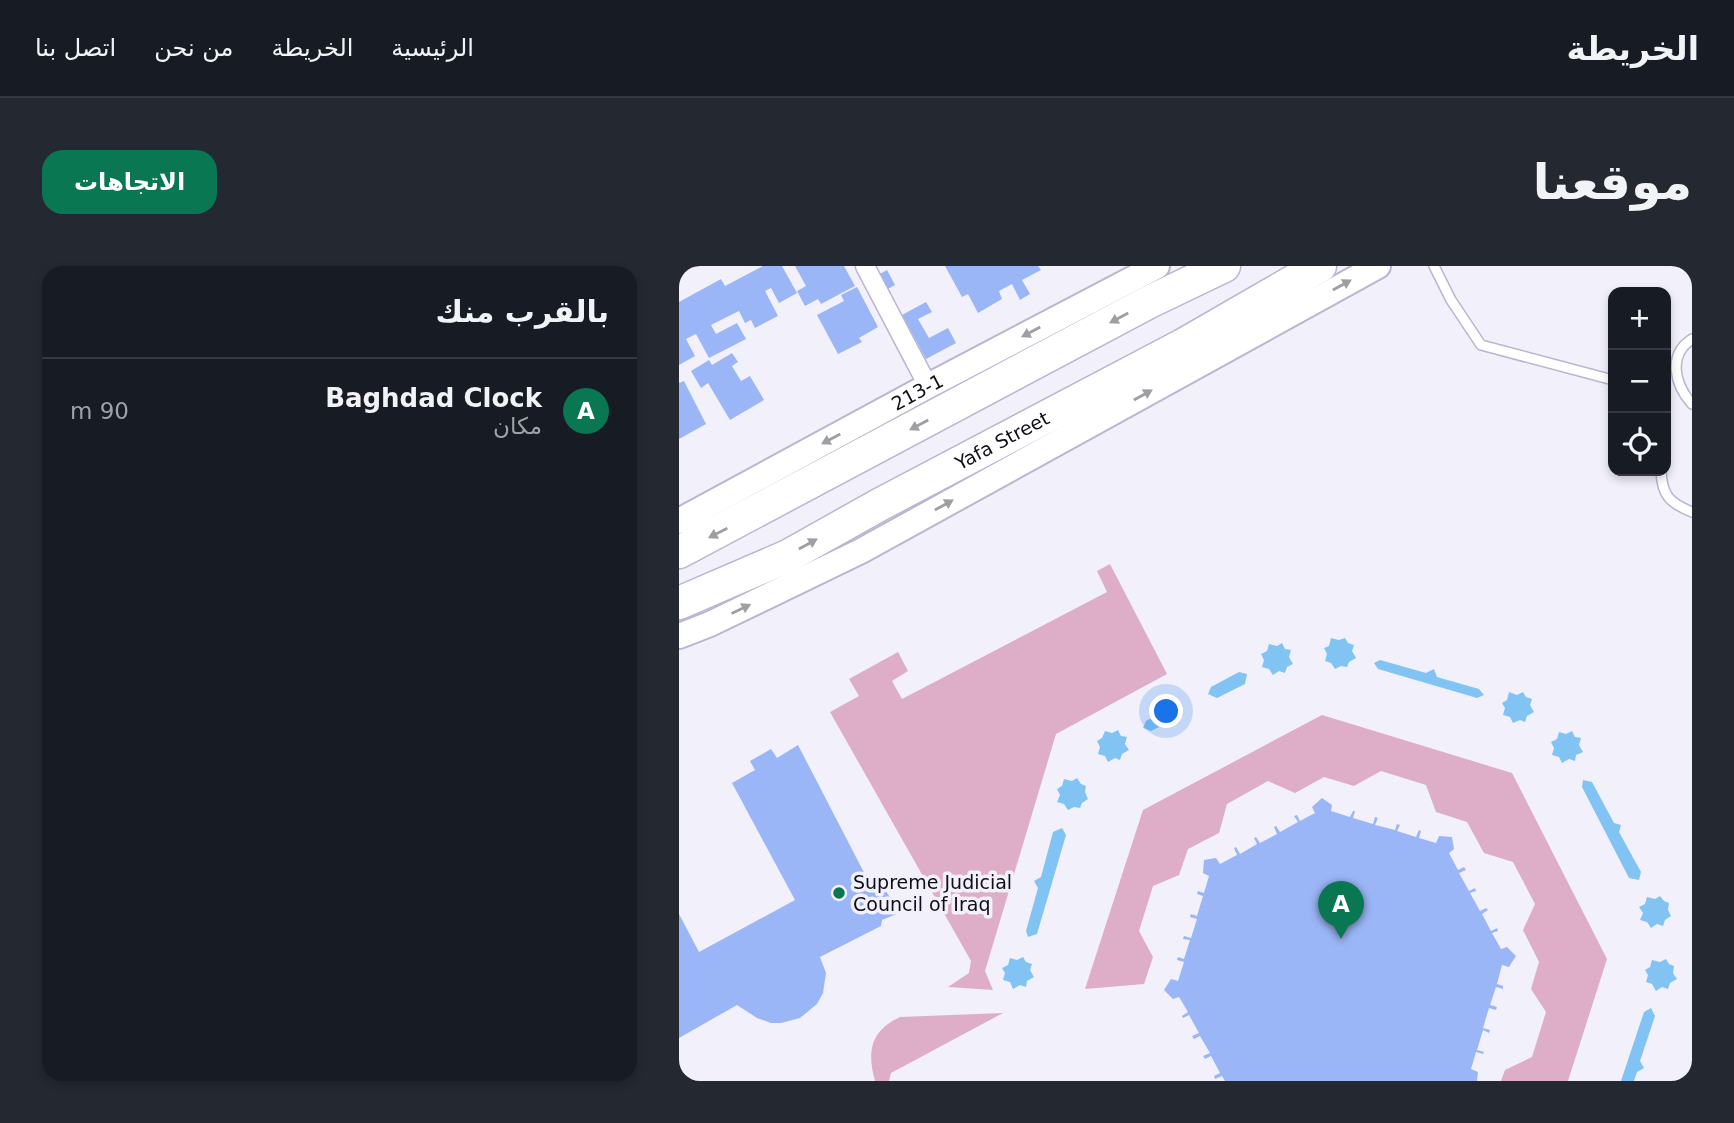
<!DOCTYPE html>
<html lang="ar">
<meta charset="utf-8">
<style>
:root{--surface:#171b24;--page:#242831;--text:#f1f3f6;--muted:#9ea1a6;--line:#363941;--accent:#087752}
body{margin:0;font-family:"DejaVu Sans","Noto Naskh Arabic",sans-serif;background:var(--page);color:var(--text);direction:rtl}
.controls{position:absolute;right:21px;top:21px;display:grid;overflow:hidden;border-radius:14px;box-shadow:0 4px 10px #0003}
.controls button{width:63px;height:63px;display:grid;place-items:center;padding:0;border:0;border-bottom:2px solid var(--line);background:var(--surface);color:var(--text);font:35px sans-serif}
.you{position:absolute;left:488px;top:446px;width:24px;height:24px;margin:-18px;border:5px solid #fff;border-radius:50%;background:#1a73e8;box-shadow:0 0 0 10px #1a73e833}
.badge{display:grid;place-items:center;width:46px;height:46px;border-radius:50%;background:var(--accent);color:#fff;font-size:23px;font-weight:700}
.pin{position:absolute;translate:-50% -58px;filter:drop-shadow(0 2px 4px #0008)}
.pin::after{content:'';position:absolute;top:37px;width:24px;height:21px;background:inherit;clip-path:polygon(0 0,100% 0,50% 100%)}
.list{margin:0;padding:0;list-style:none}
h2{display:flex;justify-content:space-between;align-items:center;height:91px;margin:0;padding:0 28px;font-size:30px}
h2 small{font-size:23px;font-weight:400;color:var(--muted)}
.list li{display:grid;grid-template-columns:46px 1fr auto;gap:21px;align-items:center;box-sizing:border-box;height:105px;padding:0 28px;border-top:2px solid var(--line)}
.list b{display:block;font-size:26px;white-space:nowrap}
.list p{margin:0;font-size:23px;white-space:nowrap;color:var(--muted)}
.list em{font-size:23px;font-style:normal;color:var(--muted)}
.icon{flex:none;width:38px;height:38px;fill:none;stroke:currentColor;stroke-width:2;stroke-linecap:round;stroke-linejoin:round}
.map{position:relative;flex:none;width:1013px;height:815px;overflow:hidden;direction:ltr;border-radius:21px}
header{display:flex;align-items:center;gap:42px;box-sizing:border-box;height:98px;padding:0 35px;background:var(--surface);border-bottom:2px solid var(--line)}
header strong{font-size:33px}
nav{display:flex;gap:38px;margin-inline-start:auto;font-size:24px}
.intro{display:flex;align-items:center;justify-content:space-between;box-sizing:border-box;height:168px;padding:0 42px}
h1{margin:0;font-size:49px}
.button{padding:18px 32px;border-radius:21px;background:var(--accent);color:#fff;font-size:24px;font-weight:700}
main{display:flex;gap:42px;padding:0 42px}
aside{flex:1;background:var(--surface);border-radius:21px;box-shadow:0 4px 10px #0003}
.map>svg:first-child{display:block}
.green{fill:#deadc7}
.water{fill:#81c4f4}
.building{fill:#9bb6f6}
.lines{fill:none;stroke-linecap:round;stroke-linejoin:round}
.service-casing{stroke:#bab5d0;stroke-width:12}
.minor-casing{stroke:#bab5d0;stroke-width:21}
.secondary-casing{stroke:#bab5d0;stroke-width:28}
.motorway-casing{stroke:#bab5d0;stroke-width:35}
.service{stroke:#fff;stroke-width:9}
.minor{stroke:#fff;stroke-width:18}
.secondary{stroke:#fff;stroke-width:24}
.motorway{stroke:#fff;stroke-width:32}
.oneway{fill:#9f9fa3}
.poi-dot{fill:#087752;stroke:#f1f0fb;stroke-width:2.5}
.labels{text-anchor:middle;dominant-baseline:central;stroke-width:7;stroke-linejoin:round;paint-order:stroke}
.street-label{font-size:19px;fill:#100f18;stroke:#f1f0fb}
.poi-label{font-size:19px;fill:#100f18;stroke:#f1f0fb;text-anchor:start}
</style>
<header>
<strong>الخريطة</strong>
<nav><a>الرئيسية</a><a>الخريطة</a><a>من نحن</a><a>اتصل بنا</a></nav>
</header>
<div class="intro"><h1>موقعنا</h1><a class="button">الاتجاهات</a></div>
<main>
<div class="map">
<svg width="1013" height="815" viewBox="0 0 1013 815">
<rect width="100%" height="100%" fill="#f1f0fb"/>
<g class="green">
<polygon points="431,298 488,408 377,468 306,705 314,724 269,721 290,707 292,695 151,446 180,430 170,413 219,386 229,405 213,415 223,433 428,326 418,305"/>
<polygon points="643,449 833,507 928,693 889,815 822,815 826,804 853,791 867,746 852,723 860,696 844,664 856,638 834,596 805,587 788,556 757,546 747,519 702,505 675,520 645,511 616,527 589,515 548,538 540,567 509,583 500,609 474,620 460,665 474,691 465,718 406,723 464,544"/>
<path d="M324 747 212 807 210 815H196C188 786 191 765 221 751Z"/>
</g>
<g class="water">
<polygon points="652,372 660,374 666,372 669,377 675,379 673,385 677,392 670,396 668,401 662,400 656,403 652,397 646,395 648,388 645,382 650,380"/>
<polygon points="603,377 606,383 612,384 610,391 614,398 608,401 606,407 600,405 594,409 590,403 583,401 585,394 582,388 588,385 590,378 598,380"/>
<polygon points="701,394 747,407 755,403 758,411 800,423 805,429 798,432 699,403 695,397"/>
<polygon points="560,406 568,408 566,418 538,432 529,428 532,421"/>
<polygon points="830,426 838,429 844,426 847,431 853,433 851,439 855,446 848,450 846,456 841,454 834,457 831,451 824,449 826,442 823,437 828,434"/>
<polygon points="494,440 503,442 500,451 472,465 464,462 467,455"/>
<polygon points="439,464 442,470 448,471 446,478 450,484 443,488 441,494 436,492 429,496 426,490 419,488 421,481 418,475 423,472 426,465 433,467"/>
<polygon points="893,465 896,471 902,472 900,479 904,486 897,489 896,495 890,493 883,497 880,491 873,489 875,482 872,476 878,473 880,466 887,468"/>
<polygon points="398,512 402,518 407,520 406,526 409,533 403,537 401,542 395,541 389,544 385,538 378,536 381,529 378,523 383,520 385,513 393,515"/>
<polygon points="904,514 913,516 935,557 942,559 940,566 962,606 960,614 950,612 903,521"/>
<polygon points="383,562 387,569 358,668 349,671 347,665 359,622 355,615 362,611 374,566"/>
<polygon points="981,630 985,635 990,637 989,644 992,650 986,654 984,660 978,658 972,662 968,656 961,654 964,647 960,641 966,638 968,631 976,633"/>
<polygon points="344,691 347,696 353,698 351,704 355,711 348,715 347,721 341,719 334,723 331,716 324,714 326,707 323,702 329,699 331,692 338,694"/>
<polygon points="987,693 990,698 995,700 994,707 998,713 991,717 989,723 983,721 977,725 973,718 967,716 969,709 966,704 971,701 973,694 981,696"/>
<polygon points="972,742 976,750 961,795 965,802 958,806 955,815 942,815 965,746"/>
</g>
<g class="building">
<polygon points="84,0 103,0 118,27 100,37 92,22 86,25 99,50 76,62 72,54 66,57 60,45 32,59 37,68 58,57 67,73 30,92 17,68 7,73 16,90 0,99 0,36 42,13 46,20"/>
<polygon points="116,0 165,0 176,20 142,38 139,33 126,40 118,25 127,20"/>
<polygon points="266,0 359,0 362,4 343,14 351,28 341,34 333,18 320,25 323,33 299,47 289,28 283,31"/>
<polygon points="208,4 216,19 207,24 199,9"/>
<polygon points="178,21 199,61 180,72 183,76 159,88 138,49 165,35 162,29"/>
<polygon points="247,36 253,46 239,53 250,72 269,62 277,77 247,93 223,49"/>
<polygon points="53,87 59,96 53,100 62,115 71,110 85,134 51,154 29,117 22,122 12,105 30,94 33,99"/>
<polygon points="5,115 27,158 0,173 0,117"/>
<polygon points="119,479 192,620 203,618 220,647 203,654 202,660 141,691 147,707 144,727 138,738 121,752 102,757 92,757 78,752 58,739 0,772 0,648 20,686 116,634 53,517 76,504 71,495 92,483 98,492"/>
<polygon points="643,532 653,539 652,545 671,551 674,545 676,545 674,552 694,558 696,551 699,552 696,559 716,564 718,558 721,559 718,565 737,571 740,564 742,565 740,572 757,577 760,570 773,571 775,583 770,587 779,604 785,601 787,604 780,607 790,625 796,622 797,625 791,627 801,645 807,642 809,644 803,648 812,665 818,662 819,665 813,667 822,683 828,681 837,690 830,701 823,699 818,718 824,720 824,723 817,721 811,739 818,741 817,744 810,742 804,762 811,764 810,767 804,764 798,784 805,786 804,788 797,786 792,803 799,806 798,815 546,815 543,810 536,813 535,810 541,807 532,790 526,793 524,790 531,787 521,770 515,773 513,770 520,767 510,749 504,752 503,750 509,746 500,731 494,733 485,724 492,713 499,715 505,696 498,694 499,691 505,693 511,674 504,673 505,670 512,672 518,653 511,651 512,648 518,650 524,630 518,628 519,625 525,627 530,610 524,607 525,594 537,592 541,598 558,589 555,582 557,581 561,588 578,578 575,572 577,571 581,577 598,568 595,561 597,560 601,566 619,556 615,550 618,549 621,555 636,547 633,541"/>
</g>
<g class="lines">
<defs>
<g id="service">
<polyline points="755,0 772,34 802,79 934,114"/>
<path d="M1013 73C988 89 996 119 1013 138"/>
<path d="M982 205C983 230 991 237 1013 246"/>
</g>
<polyline id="minor" points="186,0 249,120"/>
<g id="secondary">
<path id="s1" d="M0 255 249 120 478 0"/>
<polyline points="0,370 31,358 182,285 699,0"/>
</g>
<g id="motorway">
<polyline points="0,286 470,36 545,0"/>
<path id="s2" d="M0 337 109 290 200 239 504 79 641 0"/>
</g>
</defs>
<use href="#service" class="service-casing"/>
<use href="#minor" class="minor-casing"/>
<use href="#secondary" class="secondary-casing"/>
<use href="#motorway" class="motorway-casing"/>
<use href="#service" class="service"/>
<use href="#minor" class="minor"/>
<use href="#secondary" class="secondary"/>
<use href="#motorway" class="motorway"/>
</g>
<defs><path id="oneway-solid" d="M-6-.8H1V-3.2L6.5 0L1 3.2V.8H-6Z" transform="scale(1.75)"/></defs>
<g class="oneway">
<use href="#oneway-solid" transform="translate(663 19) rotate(-29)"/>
<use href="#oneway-solid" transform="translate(440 52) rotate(152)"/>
<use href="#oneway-solid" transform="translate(352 66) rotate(152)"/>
<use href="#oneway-solid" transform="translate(464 129) rotate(-29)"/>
<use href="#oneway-solid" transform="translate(240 159) rotate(152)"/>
<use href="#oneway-solid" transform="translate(152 173) rotate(152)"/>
<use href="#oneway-solid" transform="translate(265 239) rotate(-29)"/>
<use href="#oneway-solid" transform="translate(39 267) rotate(153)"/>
<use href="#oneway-solid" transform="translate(129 278) rotate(-29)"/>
<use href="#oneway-solid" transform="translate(62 343) rotate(-26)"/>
</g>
<circle class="poi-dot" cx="160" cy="627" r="7"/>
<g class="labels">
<g class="street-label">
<text stroke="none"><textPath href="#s1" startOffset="271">213-1</textPath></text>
<text stroke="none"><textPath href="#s2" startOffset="362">Yafa Street</textPath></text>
</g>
<g class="poi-label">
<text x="174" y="616">Supreme Judicial<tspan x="174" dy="22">Council of Iraq</tspan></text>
</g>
</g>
</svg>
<div class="controls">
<button>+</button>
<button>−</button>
<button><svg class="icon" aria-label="locate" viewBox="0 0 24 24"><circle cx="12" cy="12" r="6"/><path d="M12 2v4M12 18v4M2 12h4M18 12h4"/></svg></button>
</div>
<div class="you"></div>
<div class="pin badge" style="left:662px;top:673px">A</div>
</div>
<aside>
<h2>بالقرب منك<small></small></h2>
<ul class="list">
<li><span class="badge">A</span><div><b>Baghdad Clock</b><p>مكان</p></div><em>90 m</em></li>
</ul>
</aside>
</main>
